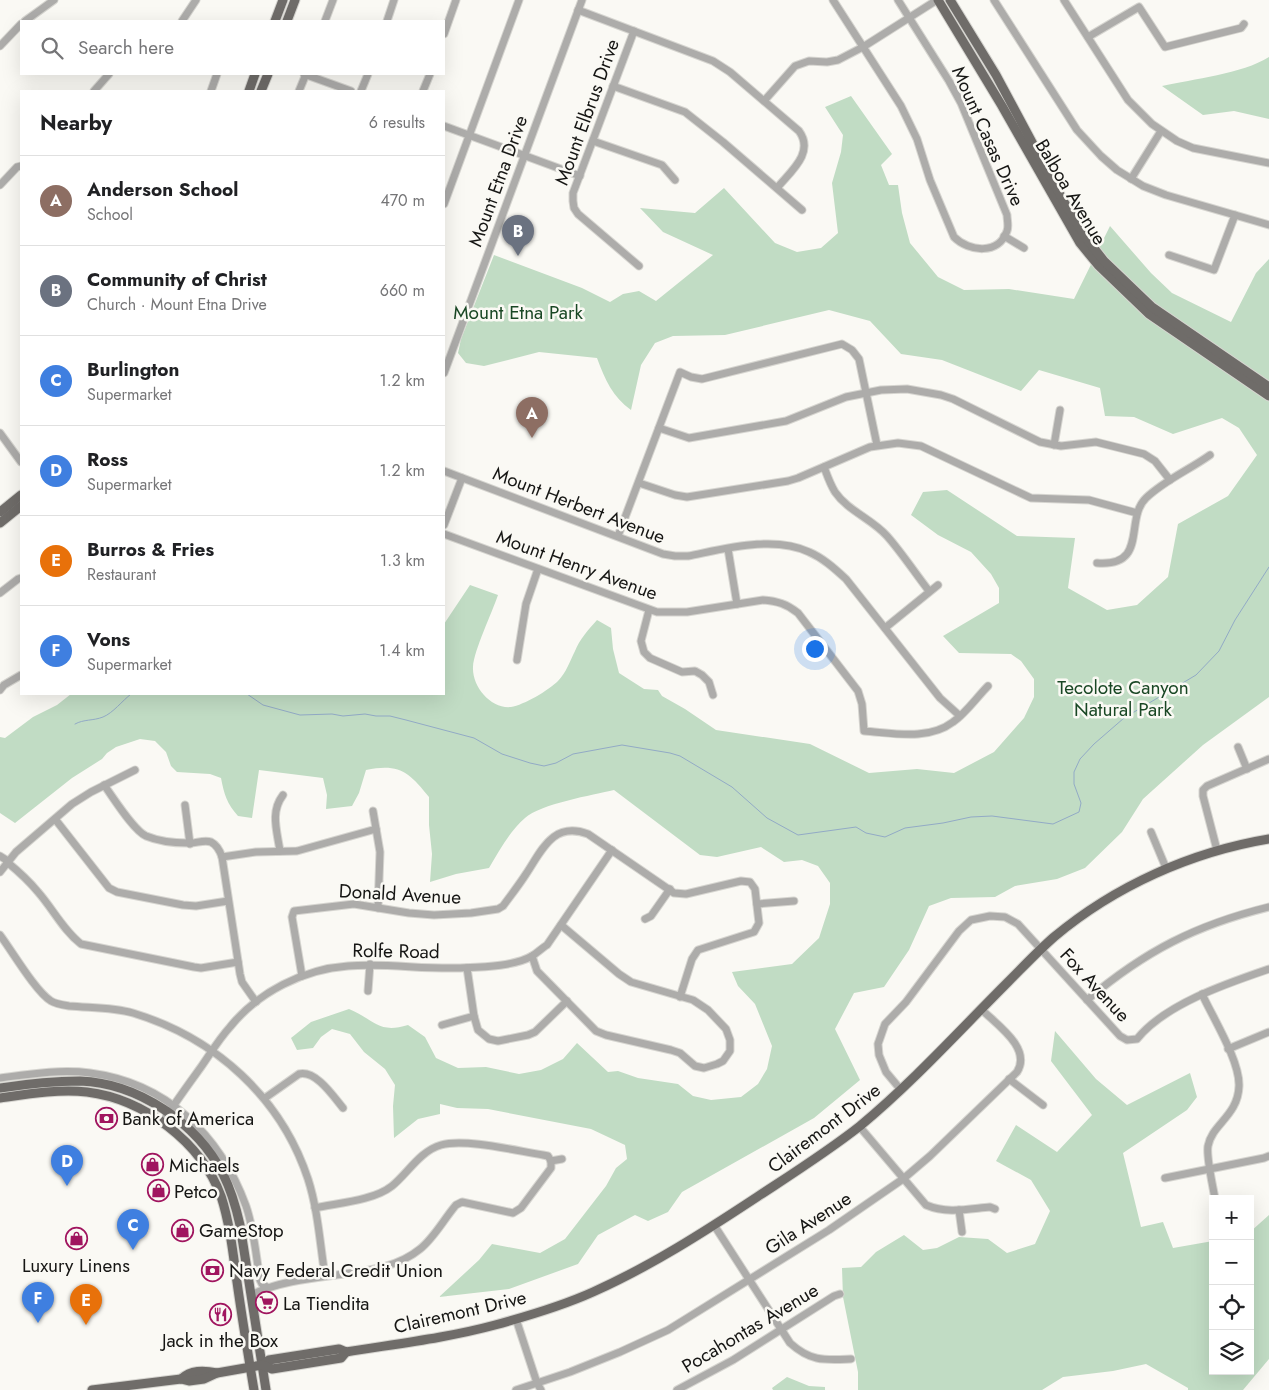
<!DOCTYPE html>
<meta charset="utf-8">
<style>
:root{--surface:#fff;--page:#f6f6f6;--text:#202124;--muted:#757577;--line:#e0e0e0;--accent:#a0155f}
body{margin:0;font-family:Jost,sans-serif;background:var(--page);color:var(--text)}
.controls{position:absolute;right:15px;bottom:15px;display:grid;overflow:hidden;border-radius:0px;box-shadow:0 5px 20px #0002}
.controls button{width:45px;height:45px;display:grid;place-items:center;padding:0;border:0;border-bottom:1px solid var(--line);background:var(--surface);color:var(--text);font:25px sans-serif}
.you{position:absolute;left:814px;top:648px;width:18px;height:18px;margin:-12px;border:4px solid #fff;border-radius:50%;background:#1a73e8;box-shadow:0 0 0 8px #1a73e833}
.badge{display:grid;place-items:center;width:32px;height:32px;border-radius:50%;background:var(--accent);color:#fff;font-size:16px;font-weight:700}
.pin{position:absolute;translate:-50% -41px;filter:drop-shadow(0 1px 2px #0008)}
.pin::after{content:'';position:absolute;top:26px;width:18px;height:15px;background:inherit;clip-path:polygon(0 0,100% 0,50% 100%)}
.list{margin:0;padding:0;list-style:none}
h2{display:flex;justify-content:space-between;align-items:center;height:65px;margin:0;padding:0 20px;font-size:21px}
h2 small{font-size:16px;font-weight:400;color:var(--muted)}
.list li{display:grid;grid-template-columns:32px 1fr auto;gap:15px;align-items:center;box-sizing:border-box;height:90px;padding:0 20px;border-top:1px solid var(--line)}
.list b{display:block;font-size:19px;white-space:nowrap}
.list p{margin:0;font-size:16px;white-space:nowrap;color:var(--muted)}
.list em{font-size:16px;font-style:normal;color:var(--muted)}
.icon{flex:none;width:28px;height:28px;fill:none;stroke:currentColor;stroke-width:2;stroke-linecap:round;stroke-linejoin:round}
.map{position:relative;flex:none;width:1269px;height:1390px;overflow:hidden}
.search{position:absolute;background:var(--surface);box-shadow:0 5px 20px #0002;left:20px;top:20px;width:425px;height:55px;display:flex;align-items:center;gap:12px;box-sizing:border-box;padding:0 18px;border-radius:0px;color:var(--muted);font-size:19px}
.panel{position:absolute;background:var(--surface);box-shadow:0 5px 20px #0002;left:20px;top:90px;width:425px;height:605px;border-radius:0px}
.map>svg:first-child{display:block}
.green{fill:#c1dcc4}
.lines{fill:none;stroke-linecap:round;stroke-linejoin:round}
.stream{stroke:#92aac6;stroke-width:1}
.minor-casing{stroke:#d6d5d0;stroke-width:9}
.major-casing{stroke:#d6d5d0;stroke-width:11}
.minor{stroke:#adacaa;stroke-width:7}
.major{stroke:#6f6c69;stroke-width:9}
.labels{text-anchor:middle;dominant-baseline:central;stroke-width:5;stroke-linejoin:round;paint-order:stroke}
.street-label{font-size:19px;fill:#161614;stroke:#faf9f4}
.park-label{font-size:19px;fill:#194724;stroke:#faf9f4}
.poi-label{font-size:19px;fill:#161614;stroke:#faf9f4;text-anchor:start}
</style>
<div class="map">
<svg width="1269" height="1390" viewBox="0 0 1269 1390">
<rect width="100%" height="100%" fill="#faf9f4"/>
<g class="green">
<path d="M1269 57V119L1234 111 1203 115 1162 86C1193 79 1242 74 1269 57Z"/>
<path d="M851 96 892 154 881 165 889 185H898L902 213 910 243 938 277 964 290 1009 289 1074 299 1110 226 1151 273 1172 293 1231 322 1256 273 1269 259V697L1203 745 1143 799 1122 832 1085 868 1057 879 1015 886 995 897 951 898 929 906 909 950 884 987 854 993 835 1029 860 1080 814 1118 682 1192 668 1212 648 1221 635 1215 598 1235 578 1264 509 1289 439 1297 479 1260 492 1244 540 1253 565 1239 606 1186 616 1168 627 1159 625 1145 591 1129 488 1109 457 1108 440 1104V1114L418 1119 394 1138 393 1106 395 1085 385 1069 364 1052 350 1034 332 1029 321 1037 313 1048 297 1050 291 1038 311 1022 349 1009C375 1020 378 1034 408 1025L425 1037 436 1058 458 1068 486 1067 519 1074 541 1070 563 1059 577 1043 608 1072 618 1071 638 1078 678 1084 693 1096 711 1100 741 1097 758 1084 767 1069 772 1046 755 1004 738 986 732 972 792 964 819 938 830 904V883L818 866 802 860 784 862 761 847 717 857 700 855 614 790C593 795 540 804 525 818 510 831 499 851 489 868L456 874 430 882 432 854 429 825V797C409 772 399 763 366 770L359 793 352 806 326 809 327 795 323 778 259 770 252 818 238 816C227 804 224 794 221 778L210 774 177 772 171 766 166 752 155 741 140 739 116 747 107 753 102 759 72 778 15 823 0 813V737L5 738 33 717 57 705 71 694H444V624L470 585 498 595C492 613 474 650 473 667 472 687 491 709 511 707 524 705 549 690 558 681 566 673 570 661 575 651 579 640 589 629 597 620L611 628 613 649 619 673 644 689 658 690 662 696 685 709 716 730 810 744 869 773 917 769 954 773 994 752 1024 718 1034 697V679L1021 661 1011 654 959 653 943 636 999 603V588L991 574 971 552 938 535 911 515 923 492 947 490 1017 536 1075 538 1068 588 1107 610 1137 605 1168 577 1178 524 1228 496 1257 455 1239 428 1222 418 1173 434 1134 417 1105 416 1100 388 1039 370 1021 391 942 360 901 354 870 321 829 310 725 335 673 336 655 343 641 365 631 410C613 397 605 380 597 358L539 352 484 366 466 363 458 353 461 339 494 255 582 288 610 302 623 294 639 291 656 301 713 255 663 232 640 208 695 213 724 188 775 243 797 252 821 248 838 233 832 183 841 152 843 135 825 107Z"/>
<polygon points="1055,1031 1096,1079 1127,1105 1190,1073 1197,1097 1187,1110 1123,1153 1141,1227 1163,1222 1173,1248 1213,1241 1213,1371 1250,1371 1250,1232 1269,1215 1269,1359 1243,1390 1188,1390 1188,1388 1146,1364 1113,1371 1063,1377 1042,1390 858,1390 858,1372 843,1297 842,1268 861,1267 876,1252 904,1235 923,1250 937,1248 959,1237 988,1239 1007,1253 1035,1244 1050,1211 1031,1180 996,1161 1016,1125 1057,1152 1092,1115 1051,1061"/>
<polygon points="787,1377 809,1386 825,1387 825,1390 773,1390 772,1388"/>
</g>
<g class="lines">
<g class="stream">
<polyline points="247,694 263,705 300,715 332,714 343,716 365,714 376,716 390,716 406,720 474,738 502,754 530,763 544,766 556,763 573,754 622,745 670,753 680,756 732,787 767,818 798,835 856,827 866,833 885,837 905,828 943,823 971,817 992,816 1053,824 1079,812 1081,803 1074,784 1074,772 1080,759 1094,744 1124,718 1196,675 1219,651 1235,620 1269,567"/>
<path d="M75 724C84 719 93 721 103 717 113 713 122 701 131 694"/>
</g>
<defs>
<g id="minor">
<path d="M833 0 901 106 917 139 930 180 954 237C969 252 999 255 1007 231 1009 226 1007 220 1007 215L961 103 949 81 898 0"/>
<polyline points="994,0 1077,130 1101,156 1117,170 1143,186 1166,195 1269,225"/>
<polyline points="1064,0 1128,100 1152,124 1177,141 1193,148 1269,163"/>
<path d="M578 10 713 61 730 72 799 131C815 153 790 172 777 188"/>
<polyline points="25,21 54,0"/>
<polyline points="182,21 196,0"/>
<polyline points="325,21 333,0"/>
<polyline points="387,21 394,0"/>
<polyline points="634,31 573,193 573,201 574,208 578,214 639,266"/>
<polyline points="444,34 456,0"/>
<polyline points="1088,37 1139,7 1165,47 1241,28 1244,24"/>
<polyline points="0,46 21,24"/>
<polyline points="304,74 351,91"/>
<polyline points="613,86 685,112 723,142 802,210"/>
<polyline points="94,91 109,74"/>
<polyline points="211,91 217,74"/>
<polyline points="299,91 306,74"/>
<polyline points="361,91 368,74"/>
<polyline points="423,91 430,74"/>
<polyline points="764,101 795,66 809,61 827,62 838,60 863,47 937,0"/>
<polyline points="444,126 580,176"/>
<polyline points="593,141 662,165 675,180"/>
<polyline points="1131,179 1161,131"/>
<polyline points="0,185 17,167 21,166"/>
<polyline points="444,204 519,0"/>
<polyline points="1004,236 1024,248"/>
<polyline points="1169,255 1214,270 1235,215"/>
<polyline points="444,373 582,0"/>
<polyline points="659,428 689,438 786,421 846,397 881,390 907,389 941,395 953,399 1040,442 1061,446 1096,442 1144,454 1155,461 1170,480"/>
<polyline points="0,433 21,462"/>
<polyline points="1054,445 1060,410"/>
<path d="M824 467C827 475 830 484 835 492 848 511 872 519 887 536 902 553 915 573 929 591"/>
<path d="M444 471 663 554 675 556H688C724 549 774 535 809 552 823 558 834 568 846 579L940 698 960 716"/>
<polyline points="639,483 675,495 687,497 788,481 798,478 870,447 898,443 921,446 1031,498 1089,500 1137,513"/>
<polyline points="444,525 462,478"/>
<path d="M444 534 657 612H687L763 600C777 601 787 604 798 613L858 691 862 704 864 731C893 733 928 741 953 722 966 713 977 697 988 686"/>
<polyline points="618,536 680,372 691,377 702,379 842,344 852,350 859,359 877,445"/>
<polyline points="728,549 737,604"/>
<path d="M1097 563C1149 567 1124 519 1146 498 1165 480 1189 470 1210 455"/>
<polyline points="0,593 18,579 21,578"/>
<polyline points="649,610 641,641 644,652 650,658 682,672 695,671 702,675 709,682 713,695"/>
<polyline points="885,628 938,585"/>
<polyline points="517,660 526,604 538,569"/>
<polyline points="0,690 4,685 21,675"/>
<polyline points="1238,747 1247,769"/>
<path d="M104 785C113 797 133 830 146 836 158 841 174 843 188 843 195 844 204 839 211 842 217 845 220 851 222 857L240 974 242 982 256 1002"/>
<polyline points="185,805 190,844"/>
<polyline points="373,811 380,852 378,908"/>
<polyline points="55,819 109,888 117,892 183,905 196,906 228,901"/>
<polyline points="1151,832 1166,868"/>
<polyline points="1217,850 1203,796 1203,790 1207,786 1269,759"/>
<path d="M280 851C277 831 270 812 283 795"/>
<polyline points="0,856 8,861"/>
<polyline points="222,857 256,852 297,851 376,829"/>
<path d="M7 862C18 871 29 881 38 892 53 909 63 930 81 944L194 967 201 968 238 962"/>
<polyline points="0,872 16,852 72,804 91,792 135,770"/>
<polyline points="757,904 794,901"/>
<polyline points="645,919 651,916 670,889"/>
<path d="M0 935C12 951 36 992 51 1001 56 1004 63 1005 69 1006 91 1008 113 1007 133 1013 215 1038 281 1097 308 1179 318 1210 320 1244 325 1276"/>
<polyline points="532,956 537,971 596,1031 606,1035 671,1050 680,1053 695,1066 704,1068 717,1064 723,1061 730,1051 730,1040 726,1029 708,1010 693,1000 631,982 619,974 561,925"/>
<polyline points="467,968 474,1016 478,1030 489,1039 498,1041 528,1035 535,1032 567,1001"/>
<path d="M302 976 292 917 294 911 354 904 409 913 434 915 471 913 498 909 503 906C511 895 519 885 526 874 542 850 553 821 588 834L674 893 686 894 741 881 750 882 755 889 759 923 754 932 698 950 692 959 680 997"/>
<polyline points="368,991 370,964"/>
<path d="M1202 994C1213 1018 1240 1061 1239 1086 1238 1116 1212 1124 1208 1146 1206 1157 1213 1186 1215 1199"/>
<path d="M1087 1000C1145 951 1196 925 1269 907"/>
<polyline points="442,1025 474,1016"/>
<polyline points="1228,1049 1269,1032"/>
<path d="M0 1078C30 1074 61 1069 90 1073 167 1083 220 1135 246 1206 254 1229 256 1256 260 1280L262 1284 267 1287"/>
<polyline points="1009,1079 1043,1105"/>
<path d="M901 1090 886 1072 879 1055 878 1044 885 1024 906 1002 959 931 971 920 990 916 1005 917 1018 924 1120 1036 1127 1040 1137 1039C1165 1004 1228 983 1269 969"/>
<path d="M265 1098 299 1074C316 1070 333 1096 343 1108"/>
<path d="M162 1123C174 1104 188 1085 201 1067 210 1054 219 1039 230 1027 258 992 304 969 348 966 384 963 421 969 457 968 479 967 513 967 532 956 537 953 542 948 547 945L612 850"/>
<path d="M859 1126 926 1205C947 1214 968 1209 990 1207L995 1209"/>
<polyline points="551,1161 562,1159"/>
<polyline points="1165,1178 1264,1158 1269,1156"/>
<path d="M315 1208C337 1203 373 1201 392 1186 408 1173 420 1151 441 1145 465 1138 517 1151 543 1155L548 1156 551 1161"/>
<polyline points="959,1210 962,1232"/>
<path d="M714 1225 790 1343C811 1362 825 1360 851 1359"/>
<path d="M251 1295C279 1281 313 1278 344 1274 371 1270 398 1267 420 1249 434 1238 444 1219 456 1205L462 1202 513 1213 521 1208 551 1168V1161"/>
<polyline points="516,1319 537,1383 541,1390"/>
<path d="M516 1390 570 1372 620 1352 668 1330 829 1230 903 1179 930 1156 1017 1072C1032 1048 997 1025 981 1009"/>
<polyline points="677,1390 733,1360 834,1296 840,1294"/>
</g>
<g id="major">
<polyline points="938,0 1002,106 1080,243 1098,265 1149,314 1269,396"/>
<polyline points="950,0 996,75 1064,202 1086,238 1104,261 1152,307 1269,387"/>
<polyline points="275,21 283,0"/>
<polyline points="287,21 295,0"/>
<polyline points="249,91 255,74"/>
<polyline points="261,91 268,74"/>
<polyline points="0,512 21,495"/>
<polyline points="0,523 21,506"/>
<path d="M0 1088C26 1084 53 1081 80 1081 138 1083 197 1123 223 1174 231 1190 236 1207 240 1225L266 1390"/>
<path d="M0 1098C28 1094 58 1089 87 1092 144 1099 201 1142 221 1196 230 1224 233 1253 237 1282 242 1318 248 1354 254 1390"/>
<path d="M262 1365 269 1360 339 1349 346 1352C395 1344 447 1338 495 1325 528 1316 562 1306 593 1292 651 1266 704 1232 757 1197 792 1174 827 1152 860 1126 913 1082 959 1031 1008 982 1023 967 1038 951 1054 937 1115 886 1191 852 1269 839"/>
<path d="M181 1379C191 1370 203 1370 217 1373"/>
<polyline points="92,1390 181,1379 189,1381 204,1379 217,1373 262,1365 272,1369 341,1358 346,1352"/>
</g>
</defs>
<use href="#minor" class="minor-casing"/>
<use href="#major" class="major-casing"/>
<use href="#minor" class="minor"/>
<use href="#major" class="major"/>
</g>
<defs>
<symbol id="bank-ring" viewBox="-11 -11 22 22"><circle r="9.5" fill="#faf9f4" stroke="#a0155f" stroke-width="1.5"/><path d="M-6-4H6V4H-6ZM0-2.3a2.3 2.3 0 1 0 0 4.6a2.3 2.3 0 1 0 0-4.6Z" fill="#a0155f"/></symbol>
<symbol id="shop-ring" viewBox="-11 -11 22 22"><circle r="9.5" fill="#faf9f4" stroke="#a0155f" stroke-width="1.5"/><path d="M-5-2.5h2.3a2.7 3.5 0 0 1 5.4 0H5L5.5 6h-11ZM-1.5-2.5h3a1.5 2.3 0 0 0-3 0Z" fill="#a0155f"/></symbol>
<symbol id="supermarket-ring" viewBox="-11 -11 22 22"><circle r="9.5" fill="#faf9f4" stroke="#a0155f" stroke-width="1.5"/><path d="M-6-5.5h2.5l.6 2H6L4.5 2H-2.5L-4.4-4H-6ZM-1.5 3.2a1.3 1.3 0 1 0 .1 0ZM3 3.2a1.3 1.3 0 1 0 .1 0Z" fill="#a0155f"/></symbol>
<symbol id="restaurant-ring" viewBox="-11 -11 22 22"><circle r="9.5" fill="#faf9f4" stroke="#a0155f" stroke-width="1.5"/><path d="M-5-6h1v4h1v-4h1v4h1v-4h1v5L-1.5 .5V6h-2V.5L-5-1ZM5-6V6H3V1.5H1.5Q1.5-4 5-6Z" fill="#a0155f"/></symbol>
</defs>
<g fill-rule="evenodd">
<use href="#bank-ring" x="94" y="1106" width="25" height="25"/>
<use href="#shop-ring" x="140" y="1152" width="25" height="25"/>
<use href="#shop-ring" x="146" y="1178" width="25" height="25"/>
<use href="#shop-ring" x="170" y="1218" width="25" height="25"/>
<use href="#shop-ring" x="64" y="1226" width="25" height="25"/>
<use href="#bank-ring" x="200" y="1258" width="25" height="25"/>
<use href="#supermarket-ring" x="254" y="1290" width="25" height="25"/>
<use href="#restaurant-ring" x="208" y="1302" width="25" height="25"/>
</g>
<g class="labels">
<g class="street-label">
<text transform="translate(587 112) rotate(-70)">Mount Elbrus Drive</text>
<text transform="translate(988 136) rotate(66)">Mount Casas Drive</text>
<text transform="translate(498 181) rotate(-70)">Mount Etna Drive</text>
<text transform="translate(1071 192) rotate(59)">Balboa Avenue</text>
<text transform="translate(579 505) rotate(21)">Mount Herbert Avenue</text>
<text transform="translate(577 565) rotate(20)">Mount Henry Avenue</text>
<text transform="translate(400 894) rotate(3)">Donald Avenue</text>
<text transform="translate(396 951) rotate(1)">Rolfe Road</text>
<text transform="translate(1095 985) rotate(47)">Fox Avenue</text>
<text transform="translate(824 1128) rotate(-37)">Clairemont Drive</text>
<text transform="translate(808 1223) rotate(-33)">Gila Avenue</text>
<text transform="translate(460 1312) rotate(-13)">Clairemont Drive</text>
<text transform="translate(750 1328) rotate(-31)">Pocahontas Avenue</text>
</g>
<g class="park-label">
<text x="518" y="312">Mount Etna Park</text>
<text x="1123" y="687">Tecolote Canyon<tspan x="1123" dy="22">Natural Park</tspan></text>
</g>
<g class="poi-label">
<text x="122" y="1118">Bank of America</text>
<text x="169" y="1165">Michaels</text>
<text x="174" y="1191">Petco</text>
<text x="199" y="1230">GameStop</text>
<text x="76" y="1265" text-anchor="middle">Luxury Linens</text>
<text x="229" y="1270">Navy Federal Credit Union</text>
<text x="283" y="1303">La Tiendita</text>
<text x="220" y="1340" text-anchor="middle">Jack in the Box</text>
</g>
</g>
</svg>
<div class="controls">
<button>+</button>
<button>−</button>
<button><svg class="icon" aria-label="locate" viewBox="0 0 24 24"><circle cx="12" cy="12" r="6"/><path d="M12 2v4M12 18v4M2 12h4M18 12h4"/></svg></button>
<button><svg class="icon" aria-label="layers" viewBox="0 0 24 24"><path d="M12 4l9 5-9 5-9-5zM3 14l9 5 9-5"/></svg></button>
</div>
<div class="you"></div>
<div class="pin badge" style="left:532px;top:438px;background:#8d6e63">A</div>
<div class="pin badge" style="left:518px;top:256px;background:#6b7280">B</div>
<div class="pin badge" style="left:133px;top:1250px;background:#3f7fe0">C</div>
<div class="pin badge" style="left:67px;top:1186px;background:#3f7fe0">D</div>
<div class="pin badge" style="left:86px;top:1325px;background:#e8710a">E</div>
<div class="pin badge" style="left:38px;top:1323px;background:#3f7fe0">F</div>
<div class="search"><svg class="icon" aria-label="search" viewBox="0 0 24 24"><circle cx="10" cy="10" r="6"/><path d="M15 15l6 6"/></svg>Search here</div>
<section class="panel">
<h2>Nearby<small>6 results</small></h2>
<ul class="list">
<li><span class="badge" style="background:#8d6e63">A</span><div><b>Anderson School</b><p>School</p></div><em>470 m</em></li>
<li><span class="badge" style="background:#6b7280">B</span><div><b>Community of Christ</b><p>Church · Mount Etna Drive</p></div><em>660 m</em></li>
<li><span class="badge" style="background:#3f7fe0">C</span><div><b>Burlington</b><p>Supermarket</p></div><em>1.2 km</em></li>
<li><span class="badge" style="background:#3f7fe0">D</span><div><b>Ross</b><p>Supermarket</p></div><em>1.2 km</em></li>
<li><span class="badge" style="background:#e8710a">E</span><div><b>Burros &amp; Fries</b><p>Restaurant</p></div><em>1.3 km</em></li>
<li><span class="badge" style="background:#3f7fe0">F</span><div><b>Vons</b><p>Supermarket</p></div><em>1.4 km</em></li>
</ul>
</section>
</div>
